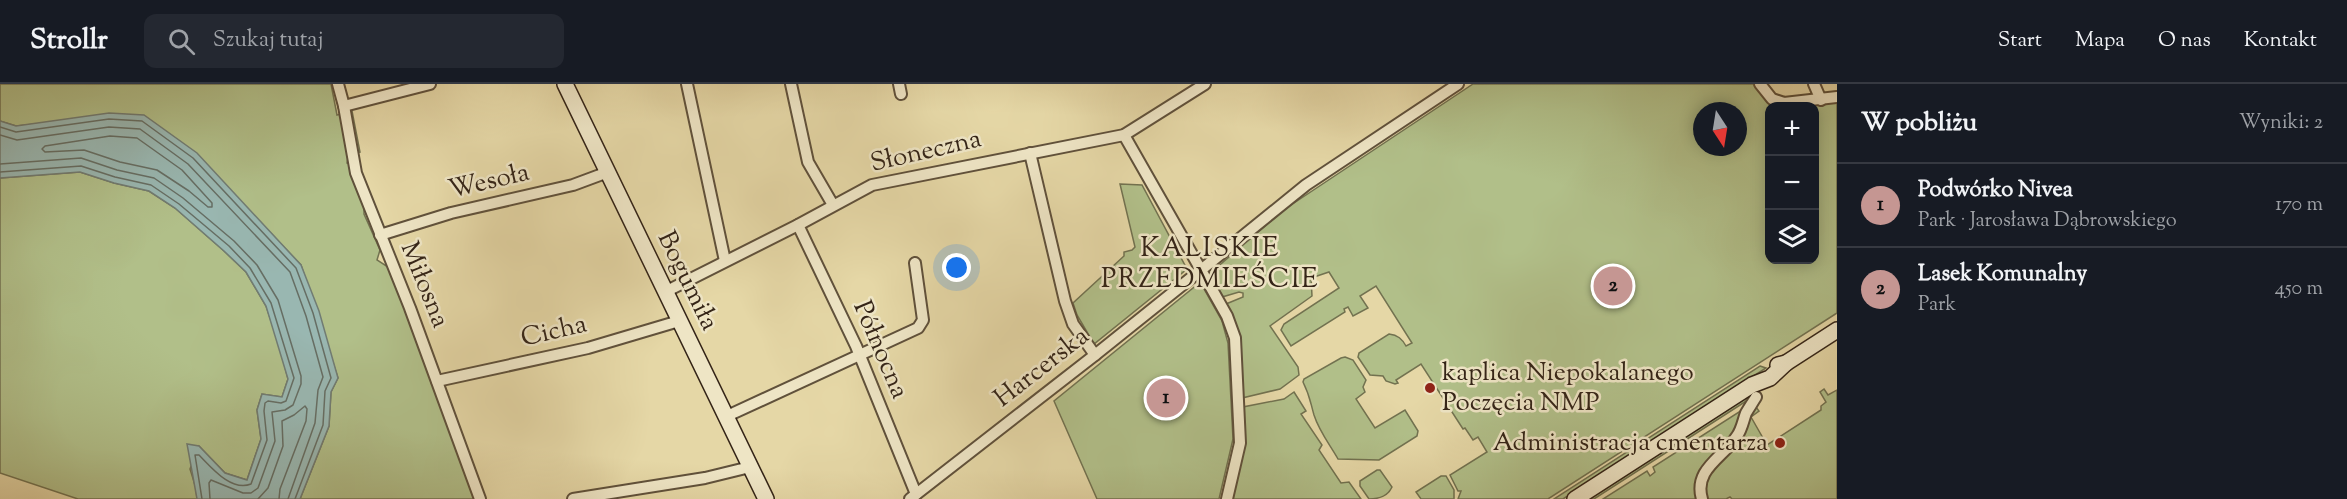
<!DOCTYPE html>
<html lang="pl">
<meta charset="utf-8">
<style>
:root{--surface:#171b24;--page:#242831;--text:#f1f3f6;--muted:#9ea1a6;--line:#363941;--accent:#c59692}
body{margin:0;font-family:"Sorts Mill Goudy",serif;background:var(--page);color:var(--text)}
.controls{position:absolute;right:18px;top:18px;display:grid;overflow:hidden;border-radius:12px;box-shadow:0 3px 15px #0003}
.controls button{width:54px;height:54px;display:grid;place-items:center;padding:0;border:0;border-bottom:2px solid var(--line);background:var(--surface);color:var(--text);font:30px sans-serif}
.compass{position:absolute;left:1693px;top:18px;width:54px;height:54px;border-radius:50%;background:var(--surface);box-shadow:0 3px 15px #0003;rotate:168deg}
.you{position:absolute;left:957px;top:184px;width:21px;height:21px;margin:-15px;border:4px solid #fff;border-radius:50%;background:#1a73e8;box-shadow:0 0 0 9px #1a73e833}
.badge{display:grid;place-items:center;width:39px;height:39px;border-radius:50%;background:var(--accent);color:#111;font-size:20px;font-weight:700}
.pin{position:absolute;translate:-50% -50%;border:3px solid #fff;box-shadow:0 2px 6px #0006}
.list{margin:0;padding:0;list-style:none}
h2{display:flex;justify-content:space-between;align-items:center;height:78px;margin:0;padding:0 24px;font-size:26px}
h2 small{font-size:20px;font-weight:400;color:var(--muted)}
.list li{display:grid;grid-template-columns:39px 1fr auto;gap:18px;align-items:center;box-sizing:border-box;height:84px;padding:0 24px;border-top:2px solid var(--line)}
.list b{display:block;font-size:22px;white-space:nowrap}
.list p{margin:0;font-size:20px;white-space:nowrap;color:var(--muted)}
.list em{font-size:20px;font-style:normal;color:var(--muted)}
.icon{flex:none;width:33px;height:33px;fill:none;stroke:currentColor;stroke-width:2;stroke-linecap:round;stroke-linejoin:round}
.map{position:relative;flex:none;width:1837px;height:415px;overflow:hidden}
header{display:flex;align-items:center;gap:36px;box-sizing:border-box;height:84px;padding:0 30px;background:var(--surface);border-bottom:2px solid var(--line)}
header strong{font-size:28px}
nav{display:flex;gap:33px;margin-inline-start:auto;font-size:21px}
.search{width:420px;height:54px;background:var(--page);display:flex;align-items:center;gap:15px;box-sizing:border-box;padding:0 21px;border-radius:12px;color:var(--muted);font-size:22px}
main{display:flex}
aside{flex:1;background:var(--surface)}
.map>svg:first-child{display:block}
.green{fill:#b1bf89;stroke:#727250;stroke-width:1.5;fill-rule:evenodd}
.water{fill:#99b7b1;stroke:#717c73;stroke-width:1.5}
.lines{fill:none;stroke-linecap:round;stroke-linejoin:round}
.shore{stroke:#666e64;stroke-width:1.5}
.street-casing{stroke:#60513b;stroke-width:14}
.secondary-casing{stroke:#342417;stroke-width:18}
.street{stroke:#eee5c5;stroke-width:10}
.secondary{stroke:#eee5c5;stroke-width:15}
.poi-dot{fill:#8f2418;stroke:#eee5c5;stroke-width:2}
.labels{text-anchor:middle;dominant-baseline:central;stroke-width:5;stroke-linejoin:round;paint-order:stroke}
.street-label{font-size:26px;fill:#342417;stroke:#eee5c5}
.poi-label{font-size:26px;fill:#342417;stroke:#eee5c5;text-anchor:start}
.neighbourhood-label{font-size:27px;letter-spacing:1.5px;fill:#342417;stroke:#eee5c5}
</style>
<header>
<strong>Strollr</strong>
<div class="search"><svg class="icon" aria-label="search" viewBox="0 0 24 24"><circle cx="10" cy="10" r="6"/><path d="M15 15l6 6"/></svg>Szukaj tutaj</div>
<nav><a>Start</a><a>Mapa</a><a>O nas</a><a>Kontakt</a></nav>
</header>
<main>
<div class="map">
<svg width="1837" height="415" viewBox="0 0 1837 415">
<rect width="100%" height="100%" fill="#e5d7a6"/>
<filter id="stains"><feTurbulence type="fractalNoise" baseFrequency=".00333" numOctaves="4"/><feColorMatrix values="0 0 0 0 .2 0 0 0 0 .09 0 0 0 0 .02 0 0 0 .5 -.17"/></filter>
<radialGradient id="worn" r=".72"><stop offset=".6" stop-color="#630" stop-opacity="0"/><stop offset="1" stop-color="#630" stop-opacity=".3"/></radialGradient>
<g class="green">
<polygon points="0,0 331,0 337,31 352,27 360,68 352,69 348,73 347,79 350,80 364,123 364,130 380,166 377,176 388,183 423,271 474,415 300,415 329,342 331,308 338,294 301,181 267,145 55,38 16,42 0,37"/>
<path d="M1473 0H1755L1763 12 1776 21 1837 16V229L1548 415H1458L1461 407H1458L1450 391 1487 368 1478 353 1473 356 1465 344 1463 345 1421 280 1396 296 1398 299 1395 300 1386 297 1383 292 1370 291 1358 273 1359 269 1389 250C1398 251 1402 255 1406 262L1412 259 1376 202 1360 212 1368 224 1353 232 1348 223 1344 225 1345 228 1291 262 1281 246 1284 240 1339 204 1329 188 1311 194 1312 212 1270 242 1298 283 1299 291 1280 305 1242 314 1239 250 1226 220 1243 213V209L1239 208 1222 213 1217 203 1219 201 1215 194V185L1285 125ZM1770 22H1814V176H1770ZM1702 27H1738V63H1702Z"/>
<polygon points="80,88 114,99 149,107 175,124 224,167 246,188 266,222 279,260 288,295 282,313 262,310 257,326 261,355 247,396 225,389 199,362 190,385 196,404 197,415 78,415 0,389 0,94"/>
<polygon points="1120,100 1142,101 1187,185 1094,260 1077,231 1073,219 1124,172 1124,168 1132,166 1135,163"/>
<polygon points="1198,200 1204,205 1222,237 1228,259 1233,355 1219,415 1097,415 1054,317"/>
<path d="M1345 273 1353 276 1366 296 1363 303 1365 308 1356 315 1375 344 1405 326 1418 347 1417 352 1379 376 1338 375C1330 361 1319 347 1314 331 1310 317 1310 312 1303 298L1304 295 1341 274Z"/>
<polygon points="1760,282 1766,284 1563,415 1554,415"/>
<polygon points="1824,305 1828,311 1837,306 1837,415 1732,415 1730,413 1726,415 1603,415 1647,387 1650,392 1655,388 1653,383 1753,319 1759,327 1751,333 1767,361 1821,326 1821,322 1826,318 1820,308"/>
<polygon points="1294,308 1306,327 1301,330 1322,361 1319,366 1341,399 1349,398 1361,415 1231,415 1243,323 1284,315"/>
<polygon points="1747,312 1751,314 1594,415 1587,415"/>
<path d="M1377 386H1380L1392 403C1388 412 1378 415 1369 415L1360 402V397Z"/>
<polygon points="1441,392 1446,392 1454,406 1454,415 1421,415 1416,408"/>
</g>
<polygon class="water" points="109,29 144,31 197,69 301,181 319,227 338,294 331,308 329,342 300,415 197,415 187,360 199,362 225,389 247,396 261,355 257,326 262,310 282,313 288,295 266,222 246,188 224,167 175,124 149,107 114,99 80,88 0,94 0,37 16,42"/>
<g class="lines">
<g class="shore">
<polyline points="0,43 16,48 109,35 142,37 193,74 296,184 313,229 331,294 325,307 323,341 295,415"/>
<polyline points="0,51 17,56 109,43 140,45 188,80 290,188 306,232 323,293 318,306 315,339 288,415"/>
<polygon points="110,52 137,54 182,86 212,119 212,123 208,123 189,107 157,86 120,78 84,66 45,68 42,65 45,62"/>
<polyline points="0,80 81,74 117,86 154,94 183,114 234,157 257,181 278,216 301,292 301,300 293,321 285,326 272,328 275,357 258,404 251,409 243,409 211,396 209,399 210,415"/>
<path d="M0 88 81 82 115 93 151 101 179 120 229 162 250 184 271 219 294 294 286 317 281 319 268 317 265 319 264 327 267 356 251 400C231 408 211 383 199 371H195L202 415"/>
<polyline points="258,415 268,404 283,362 282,337 294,331 305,322 307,325 306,337 280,405 279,415"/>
</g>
<defs>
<g id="street">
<polyline points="338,0 344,22 356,89 410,224 480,415"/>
<polyline points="687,0 725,177"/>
<polyline points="791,0 808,78 833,121"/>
<polyline points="899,0 901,10"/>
<polyline points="1760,0 1772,15 1784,19 1837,13"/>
<polyline points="1814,0 1821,16"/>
<polyline points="344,22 430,0"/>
<polyline points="1030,69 1065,217 1073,240 1095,271"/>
<polyline points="798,141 856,262 916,410"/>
<polyline points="380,151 451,129 573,101 608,88"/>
<polyline points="665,208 798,141 872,101 1124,51 1205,0"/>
<polyline points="437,297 588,264 679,237"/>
<polyline points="725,333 918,244 923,236 915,179"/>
<polyline points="573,415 705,394 750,383"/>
<polyline points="910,415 1095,271 1201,186 1124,51"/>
<polyline points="1227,415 1240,359 1235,254 1227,232 1201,186 1306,101 1458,0"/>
<path d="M1702 415C1693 385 1724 373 1737 352 1742 345 1743 337 1746 329 1749 324 1753 318 1756 313"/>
</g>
<g id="secondary">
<polyline points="565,0 766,415"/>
<polyline points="1778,281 1786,279 1837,246"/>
<polyline points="1575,415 1752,301 1770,294 1786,279"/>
</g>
</defs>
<use href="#street" class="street-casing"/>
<use href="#secondary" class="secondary-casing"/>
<use href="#street" class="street"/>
<use href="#secondary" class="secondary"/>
</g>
<g class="poi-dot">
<circle cx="1430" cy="304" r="6"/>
<circle cx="1780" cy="359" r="6"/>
</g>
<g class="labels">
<g class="street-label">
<text transform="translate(926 68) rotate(-13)">Słoneczna</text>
<text transform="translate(489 98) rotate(-13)">Wesoła</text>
<text transform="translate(687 197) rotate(64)">Bogumiła</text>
<text transform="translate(424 201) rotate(68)">Miłosna</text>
<text transform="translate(554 248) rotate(-13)">Cicha</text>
<text transform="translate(880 266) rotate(67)">Północna</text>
<text transform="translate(1042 284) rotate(-38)">Harcerska</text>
</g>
<g class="poi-label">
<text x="1442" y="289">kaplica Niepokalanego<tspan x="1442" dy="30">Poczęcia NMP</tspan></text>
<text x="1768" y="359" text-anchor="end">Administracja cmentarza</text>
</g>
<g class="neighbourhood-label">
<text x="1210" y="165">KALISKIE<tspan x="1210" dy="31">PRZEDMIEŚCIE</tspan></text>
</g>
</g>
<rect width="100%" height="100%" filter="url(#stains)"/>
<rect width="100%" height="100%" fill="url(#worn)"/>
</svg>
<div class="controls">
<button>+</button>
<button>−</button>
<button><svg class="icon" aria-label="layers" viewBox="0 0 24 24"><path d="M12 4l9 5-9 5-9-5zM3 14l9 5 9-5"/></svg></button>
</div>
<svg class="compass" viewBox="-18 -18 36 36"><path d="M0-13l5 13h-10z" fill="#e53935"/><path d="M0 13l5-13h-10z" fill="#9ea1a6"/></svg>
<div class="you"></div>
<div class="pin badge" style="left:1166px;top:314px">1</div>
<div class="pin badge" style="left:1613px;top:202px">2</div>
</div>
<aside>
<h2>W pobliżu<small>Wyniki: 2</small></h2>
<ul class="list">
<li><span class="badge">1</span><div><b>Podwórko Nivea</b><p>Park · Jarosława Dąbrowskiego</p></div><em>170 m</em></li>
<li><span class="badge">2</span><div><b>Lasek Komunalny</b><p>Park</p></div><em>450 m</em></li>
</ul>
</aside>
</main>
